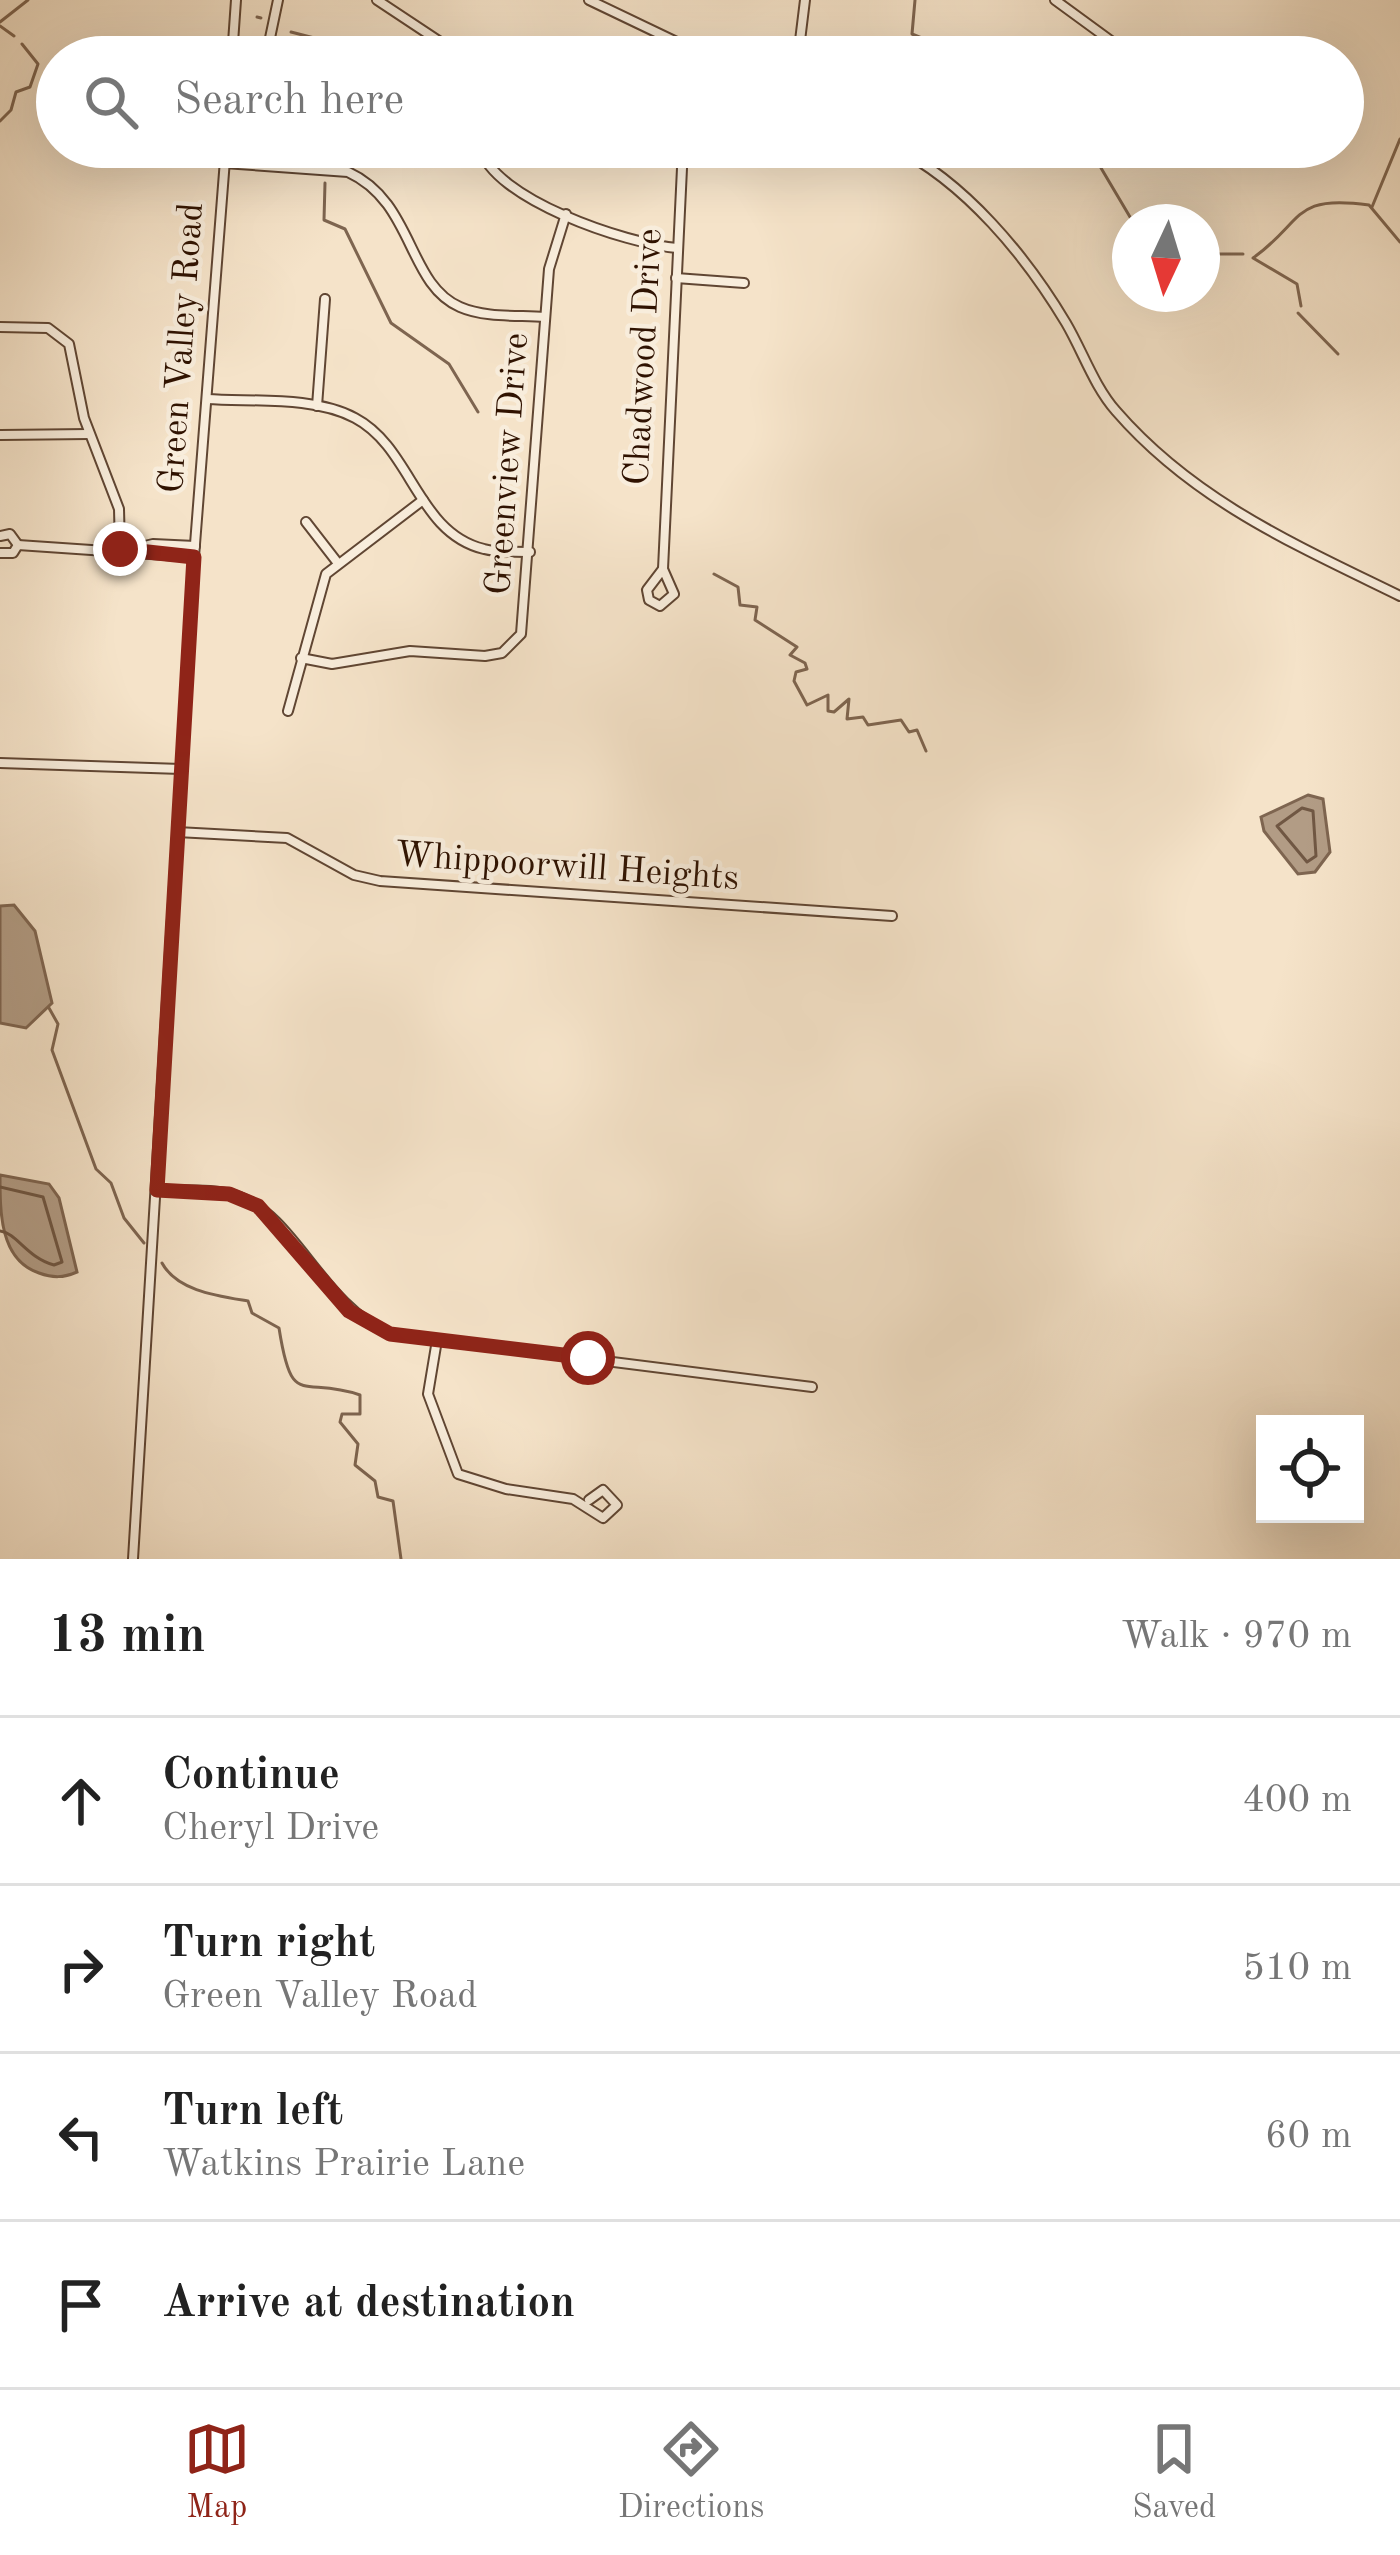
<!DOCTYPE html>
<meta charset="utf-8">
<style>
:root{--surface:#fff;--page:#f6f6f6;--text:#222;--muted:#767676;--line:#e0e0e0;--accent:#8f2418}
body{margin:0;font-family:"Old Standard TT",serif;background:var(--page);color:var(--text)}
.controls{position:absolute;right:36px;bottom:36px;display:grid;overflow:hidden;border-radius:0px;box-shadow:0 12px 48px #0002}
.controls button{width:108px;height:108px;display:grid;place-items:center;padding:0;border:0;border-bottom:3px solid var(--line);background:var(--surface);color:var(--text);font:60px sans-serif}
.compass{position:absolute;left:1112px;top:204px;width:108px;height:108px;border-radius:50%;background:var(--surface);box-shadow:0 12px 48px #0002;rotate:184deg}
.stop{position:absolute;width:36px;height:36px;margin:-27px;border:9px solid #8f2418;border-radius:50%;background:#fff}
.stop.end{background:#8f2418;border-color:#fff;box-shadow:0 3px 12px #0008}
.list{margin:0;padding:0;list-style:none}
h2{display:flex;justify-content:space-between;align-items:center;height:156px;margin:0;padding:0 48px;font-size:51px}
h2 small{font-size:39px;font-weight:400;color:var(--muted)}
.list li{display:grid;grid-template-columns:78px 1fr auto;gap:36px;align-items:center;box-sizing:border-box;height:168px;padding:0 48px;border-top:3px solid var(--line)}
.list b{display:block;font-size:45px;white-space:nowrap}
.list p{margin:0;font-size:39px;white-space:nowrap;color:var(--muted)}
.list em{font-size:39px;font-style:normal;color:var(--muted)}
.icon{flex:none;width:66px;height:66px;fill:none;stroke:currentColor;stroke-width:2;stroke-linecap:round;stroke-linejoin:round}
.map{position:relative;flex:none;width:1400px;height:1559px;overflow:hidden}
.search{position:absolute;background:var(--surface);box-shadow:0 12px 48px #0002;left:36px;right:36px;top:36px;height:132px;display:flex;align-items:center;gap:30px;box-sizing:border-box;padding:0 42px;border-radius:66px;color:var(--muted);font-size:45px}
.sheet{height:828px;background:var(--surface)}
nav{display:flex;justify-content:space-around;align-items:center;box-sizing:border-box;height:168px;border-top:3px solid var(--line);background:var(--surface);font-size:33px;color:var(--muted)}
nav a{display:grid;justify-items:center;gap:6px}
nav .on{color:var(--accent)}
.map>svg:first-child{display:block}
.water{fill:#b29c85;stroke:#7e6550;stroke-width:3}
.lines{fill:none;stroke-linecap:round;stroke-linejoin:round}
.shore{stroke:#705743;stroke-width:3}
.stream{stroke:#7e6550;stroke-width:3}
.minor-casing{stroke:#604633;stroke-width:12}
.minor{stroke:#f8eddc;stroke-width:8}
.route{stroke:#8f2418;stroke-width:15}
.labels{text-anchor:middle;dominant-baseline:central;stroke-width:9;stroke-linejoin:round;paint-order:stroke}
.street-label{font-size:36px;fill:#2f1201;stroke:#f8eddc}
</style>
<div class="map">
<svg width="1400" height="1559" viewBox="0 0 1400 1559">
<rect width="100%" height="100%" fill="#f5e3c9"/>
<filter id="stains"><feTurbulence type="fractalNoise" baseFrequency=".00167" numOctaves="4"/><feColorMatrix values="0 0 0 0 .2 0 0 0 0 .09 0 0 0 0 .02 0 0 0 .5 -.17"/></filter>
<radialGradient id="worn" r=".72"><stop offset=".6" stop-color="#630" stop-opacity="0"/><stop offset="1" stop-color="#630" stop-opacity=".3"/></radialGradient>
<g class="water">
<polygon points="1308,795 1323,799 1330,852 1315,872 1298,874 1264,831 1261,817"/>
<polygon points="14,905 35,931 52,1003 26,1028 0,1023 0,906"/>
<path d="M0 1175 49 1184 59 1198 77 1272C63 1278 53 1278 39 1273 0 1260 0 1213 0 1175Z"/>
</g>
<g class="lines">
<g class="shore">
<polygon points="1302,808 1313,811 1316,856 1307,862 1277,826"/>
<path d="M0 1187 43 1197 62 1262 54 1265C26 1257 17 1233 0 1231"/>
</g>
<g class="stream">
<polyline points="915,0 912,34 929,41 938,57"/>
<polyline points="257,17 261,18"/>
<polyline points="0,22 28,0"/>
<polyline points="0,26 14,36"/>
<polyline points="291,32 326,41 337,57"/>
<polyline points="0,121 11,110 16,92 30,87 38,64 22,44"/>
<polyline points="1098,147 1101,168 1133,222"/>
<polyline points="327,157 329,147"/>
<polyline points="325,183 324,220 345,229 391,323 449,364 478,412"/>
<polyline points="1372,207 1400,139"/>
<polyline points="1202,254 1243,254"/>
<path d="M1301 306 1297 284 1253 258C1305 221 1291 194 1369 205L1400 242"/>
<polyline points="1298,313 1338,354"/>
<polyline points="714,574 738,587 740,605 757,607 755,620 797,647 790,655 805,663 807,669 796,672 794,681 807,705 828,695 828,711 834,712 849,699 847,719 863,717 868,725 901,720 909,732 917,730 926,751"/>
<polyline points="49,1008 58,1024 52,1050 96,1169 111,1183 124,1218 144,1243"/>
<path d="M162 1263C177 1291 218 1296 248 1301L252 1313 279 1328C292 1411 301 1375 360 1395V1414H342L340 1422 358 1444 355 1465 375 1481 378 1497 393 1501 401 1559"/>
</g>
<defs>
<g id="minor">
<polyline points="377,0 463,57"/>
<polyline points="589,0 708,57"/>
<polyline points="1055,0 1133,57"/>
<polyline points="232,57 236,0"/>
<polyline points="266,57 278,0"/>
<polyline points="798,57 805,0"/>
<path d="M480 147C492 199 627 244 677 248"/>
<path d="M894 147C965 182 1026 256 1066 323 1083 352 1094 386 1116 411 1194 501 1296 545 1400 596"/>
<polyline points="1161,147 1161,157"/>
<path d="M224 163 348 172C414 202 407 284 460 307 485 318 518 315 545 317"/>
<polyline points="676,278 744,283"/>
<polyline points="0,327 48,328 69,344 84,418 119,509 120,549"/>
<path d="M207 399C253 402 314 396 355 418 412 448 417 533 484 549 499 553 515 551 530 552"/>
<polyline points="317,406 325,299"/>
<polyline points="1,435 89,434"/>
<polyline points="306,522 337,562"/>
<polyline points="0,536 10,534 18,545"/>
<polyline points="132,549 153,544 195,546"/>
<polyline points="0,553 13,553 18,545 194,557"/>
<polyline points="663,569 683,147"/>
<polygon points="663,569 674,594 660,606 649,600 647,590"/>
<polyline points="301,658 332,664 410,651 485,656 502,653 521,634 549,269 566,214"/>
<polyline points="288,711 326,574 423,500"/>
<polyline points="0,763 181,769"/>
<polyline points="177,832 287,838 354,875 380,881 892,916"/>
<path d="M157 1190C183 1191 216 1188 240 1197 296 1218 322 1305 390 1334L812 1387"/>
<polyline points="437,1340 428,1394 458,1474 506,1489 573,1499 603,1518 617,1505 603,1490 589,1500"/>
<polyline points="133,1559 194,557 226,147"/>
</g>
</defs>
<use href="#minor" class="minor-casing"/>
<use href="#minor" class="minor"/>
</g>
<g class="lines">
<polyline class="route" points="120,549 194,557 157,1190 229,1194 258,1206 349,1311 390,1334 588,1358"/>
</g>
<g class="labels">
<g class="street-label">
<text transform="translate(183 348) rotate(-86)">Green Valley Road</text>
<text transform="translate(645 357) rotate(-87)">Chadwood Drive</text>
<text transform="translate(509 464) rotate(-86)">Greenview Drive</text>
<text transform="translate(567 868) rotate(4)">Whippoorwill Heights</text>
</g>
</g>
<rect width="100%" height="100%" filter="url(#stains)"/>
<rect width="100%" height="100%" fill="url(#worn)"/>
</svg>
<div class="controls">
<button><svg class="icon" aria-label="locate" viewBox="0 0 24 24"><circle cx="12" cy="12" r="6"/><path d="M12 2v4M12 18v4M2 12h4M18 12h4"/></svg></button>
</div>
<svg class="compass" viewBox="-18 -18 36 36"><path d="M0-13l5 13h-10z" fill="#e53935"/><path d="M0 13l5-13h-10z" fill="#767676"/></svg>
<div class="stop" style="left:588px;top:1358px"></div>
<div class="stop end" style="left:120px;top:549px"></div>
<div class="search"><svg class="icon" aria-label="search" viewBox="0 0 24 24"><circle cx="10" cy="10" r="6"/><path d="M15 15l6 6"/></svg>Search here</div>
</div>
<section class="sheet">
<h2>13 min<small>Walk · 970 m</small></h2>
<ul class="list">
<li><svg class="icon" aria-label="ahead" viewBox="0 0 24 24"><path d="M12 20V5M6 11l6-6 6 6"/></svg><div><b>Continue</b><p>Cheryl Drive</p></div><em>400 m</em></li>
<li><svg class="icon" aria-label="right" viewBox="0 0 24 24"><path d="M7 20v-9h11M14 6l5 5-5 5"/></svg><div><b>Turn right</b><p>Green Valley Road</p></div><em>510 m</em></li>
<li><svg class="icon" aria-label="left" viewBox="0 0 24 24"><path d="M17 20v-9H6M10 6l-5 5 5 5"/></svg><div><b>Turn left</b><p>Watkins Prairie Lane</p></div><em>60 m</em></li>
<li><svg class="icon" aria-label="arrive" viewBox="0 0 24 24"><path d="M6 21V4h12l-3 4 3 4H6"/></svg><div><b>Arrive at destination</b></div></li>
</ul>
</section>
<nav>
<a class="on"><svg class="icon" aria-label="map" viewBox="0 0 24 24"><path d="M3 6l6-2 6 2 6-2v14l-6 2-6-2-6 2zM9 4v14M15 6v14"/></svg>Map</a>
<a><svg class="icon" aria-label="directions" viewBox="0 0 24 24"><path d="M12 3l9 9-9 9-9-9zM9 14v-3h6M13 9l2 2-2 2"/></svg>Directions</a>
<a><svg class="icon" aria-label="saved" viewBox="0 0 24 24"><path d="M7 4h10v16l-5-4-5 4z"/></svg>Saved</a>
</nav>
